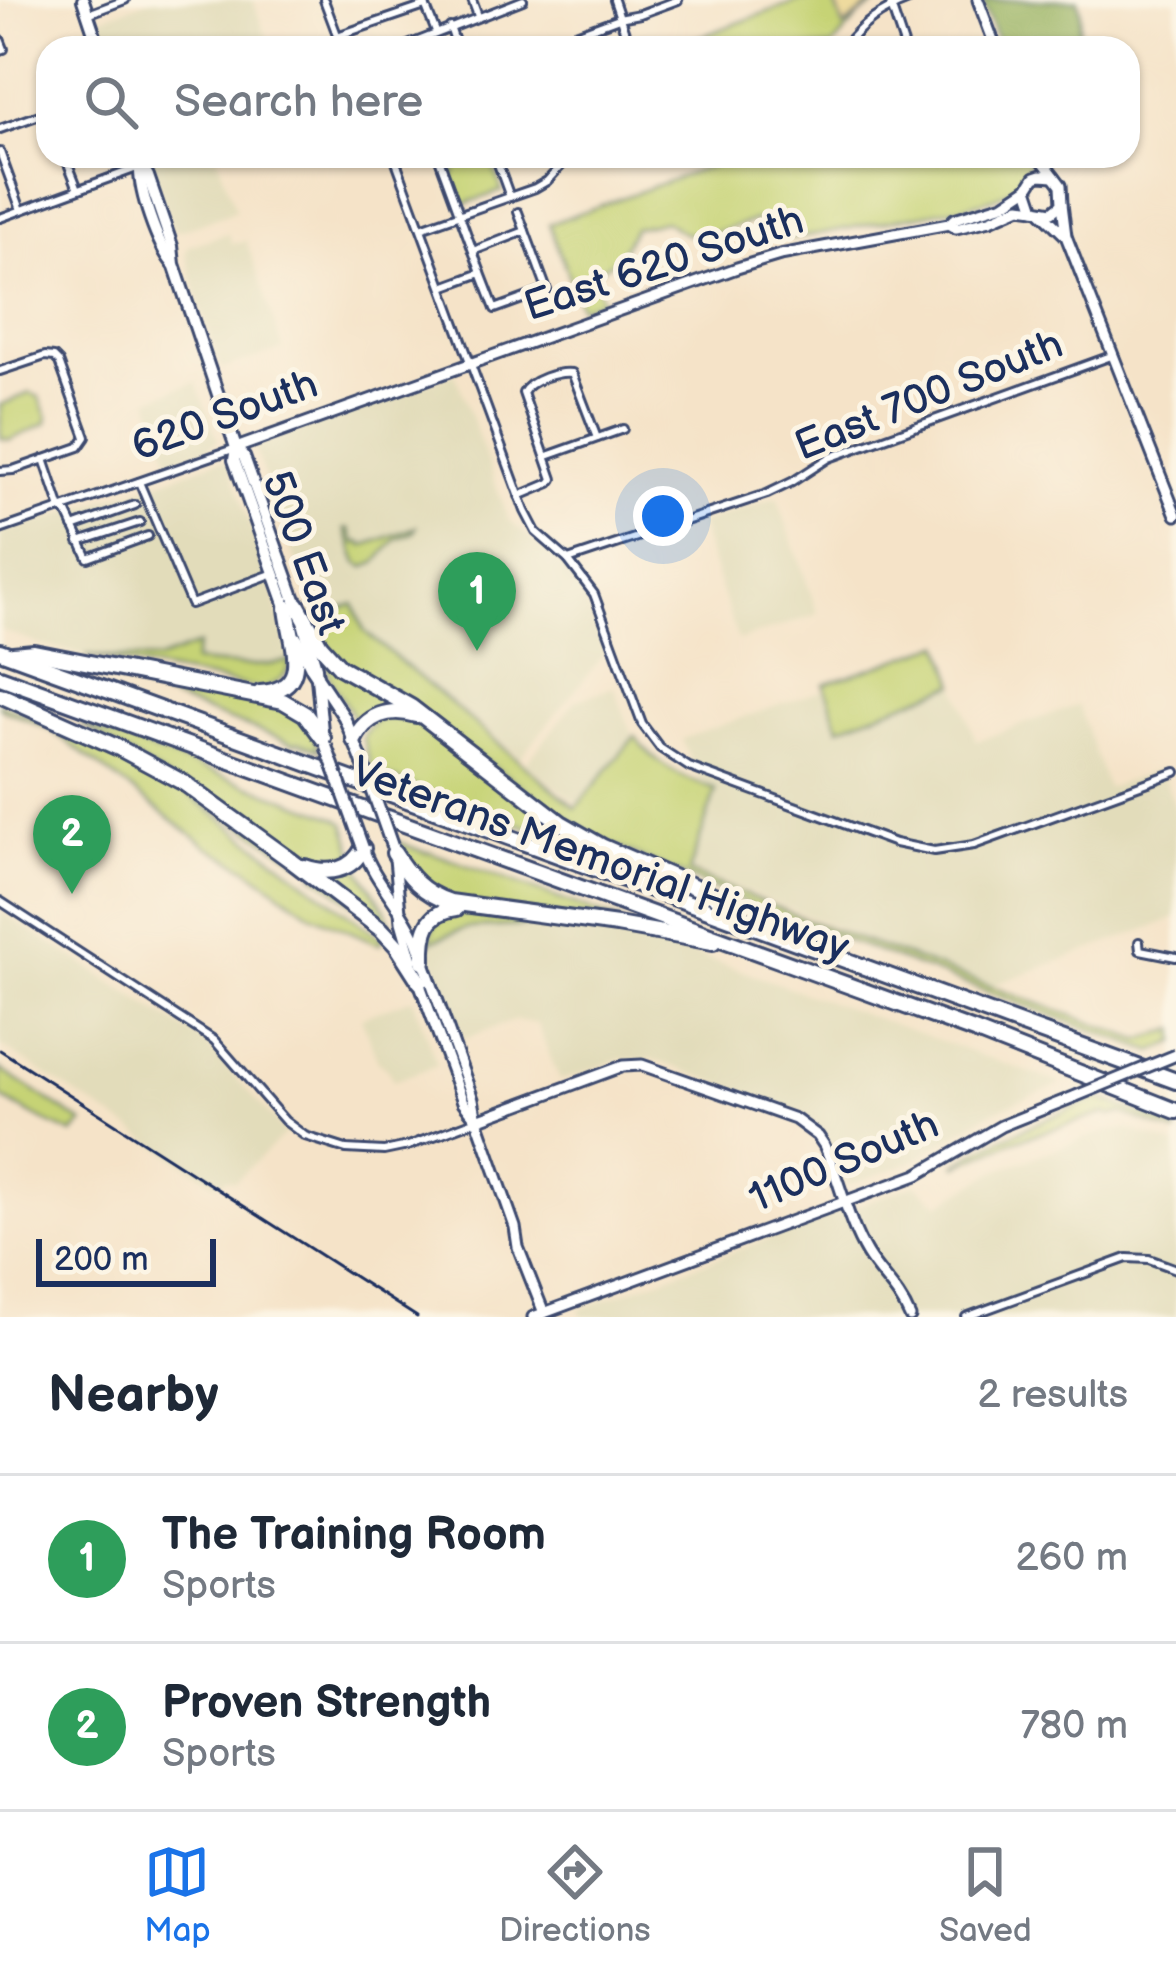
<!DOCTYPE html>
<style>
:root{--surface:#fff;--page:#f6f6f7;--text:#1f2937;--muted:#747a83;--line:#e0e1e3;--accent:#1a73e8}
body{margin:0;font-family:"Balsamiq Sans",sans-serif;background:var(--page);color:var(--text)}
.scale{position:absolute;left:36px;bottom:30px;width:180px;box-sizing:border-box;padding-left:12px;border:6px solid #1b2f5e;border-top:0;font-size:33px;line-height:42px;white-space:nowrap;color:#1b2f5e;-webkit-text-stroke:9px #fcf5e5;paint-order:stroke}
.you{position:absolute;left:663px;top:516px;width:42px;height:42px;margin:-30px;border:9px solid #fff;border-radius:50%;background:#1a73e8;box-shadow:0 0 0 18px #1a73e833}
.badge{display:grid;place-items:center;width:78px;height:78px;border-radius:50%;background:var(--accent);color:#fff;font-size:39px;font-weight:700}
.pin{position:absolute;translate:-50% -99px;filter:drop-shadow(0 3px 6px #0008)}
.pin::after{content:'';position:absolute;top:63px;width:42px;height:36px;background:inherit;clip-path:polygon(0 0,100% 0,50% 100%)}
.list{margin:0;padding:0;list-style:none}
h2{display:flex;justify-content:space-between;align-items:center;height:156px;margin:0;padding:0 48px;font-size:51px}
h2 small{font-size:39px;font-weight:400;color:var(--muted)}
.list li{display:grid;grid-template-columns:78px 1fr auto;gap:36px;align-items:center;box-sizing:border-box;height:168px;padding:0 48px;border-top:3px solid var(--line)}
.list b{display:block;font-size:45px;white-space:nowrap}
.list p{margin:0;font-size:39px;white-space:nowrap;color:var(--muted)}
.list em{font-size:39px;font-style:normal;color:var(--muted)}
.icon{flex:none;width:66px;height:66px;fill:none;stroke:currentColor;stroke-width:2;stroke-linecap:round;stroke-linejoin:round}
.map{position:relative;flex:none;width:1176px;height:1317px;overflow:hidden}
.search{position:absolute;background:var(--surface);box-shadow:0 3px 9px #0004;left:36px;right:36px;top:36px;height:132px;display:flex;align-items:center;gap:30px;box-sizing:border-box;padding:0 42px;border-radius:36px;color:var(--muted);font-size:45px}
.sheet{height:492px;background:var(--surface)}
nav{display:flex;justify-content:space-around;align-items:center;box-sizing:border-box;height:168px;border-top:3px solid var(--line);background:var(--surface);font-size:33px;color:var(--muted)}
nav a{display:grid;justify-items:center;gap:6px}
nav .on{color:var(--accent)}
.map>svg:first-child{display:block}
.built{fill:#e2dcba}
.green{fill:#c6d375;stroke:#70816a;stroke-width:3}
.forest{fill:#9cb566;stroke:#5c7262;stroke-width:3}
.sand{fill:#eeda9e;stroke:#84847e;stroke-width:3}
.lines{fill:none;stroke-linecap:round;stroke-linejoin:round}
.street-casing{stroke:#3c4a6e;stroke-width:12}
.secondary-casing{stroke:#3c4a6e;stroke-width:15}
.primary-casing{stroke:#3c4a6e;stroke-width:16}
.highway-casing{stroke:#3c4a6e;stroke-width:20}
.street{stroke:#fff;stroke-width:6}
.secondary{stroke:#fff;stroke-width:9}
.primary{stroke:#fff;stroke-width:10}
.highway{stroke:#fff;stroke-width:14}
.rail{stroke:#1b2f5e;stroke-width:3}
.secondary-bridge-casing{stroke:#3c4a6e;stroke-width:15;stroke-linecap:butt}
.primary-bridge-casing{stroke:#3c4a6e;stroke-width:16;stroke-linecap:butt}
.secondary-bridge{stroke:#fff;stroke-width:9}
.primary-bridge{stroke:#fff;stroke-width:10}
.labels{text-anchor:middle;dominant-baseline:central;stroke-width:10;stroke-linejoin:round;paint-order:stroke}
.street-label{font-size:42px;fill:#1b2f5e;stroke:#fcf5e5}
</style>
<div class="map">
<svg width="1176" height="1317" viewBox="0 0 1176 1317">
<rect width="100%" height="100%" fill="#fcf5e5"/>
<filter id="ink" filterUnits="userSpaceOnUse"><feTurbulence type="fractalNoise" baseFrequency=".00833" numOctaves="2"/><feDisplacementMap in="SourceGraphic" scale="24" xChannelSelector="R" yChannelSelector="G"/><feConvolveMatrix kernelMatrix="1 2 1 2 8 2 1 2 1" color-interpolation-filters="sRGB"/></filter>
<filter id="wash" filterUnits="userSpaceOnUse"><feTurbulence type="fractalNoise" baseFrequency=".004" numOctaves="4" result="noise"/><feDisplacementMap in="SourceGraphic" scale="48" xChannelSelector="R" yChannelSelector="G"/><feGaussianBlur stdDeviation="2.7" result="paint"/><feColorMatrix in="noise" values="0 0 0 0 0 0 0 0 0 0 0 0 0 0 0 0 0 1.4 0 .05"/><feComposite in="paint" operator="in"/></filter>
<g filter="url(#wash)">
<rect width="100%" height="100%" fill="#f5e3c8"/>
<g class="built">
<polygon points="149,0 253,0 270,48 111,48 100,18"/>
<polygon points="149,156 217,156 236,211 182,230 173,230"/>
<polygon points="228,233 232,244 246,240 283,349 222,369 201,309 186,253 189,246"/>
<polygon points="455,373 509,520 577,579 605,653 521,757 364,630 354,604 316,617 254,447"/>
<polygon points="196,382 218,440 207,448 170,460 149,399"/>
<polygon points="216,461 225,461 229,465 266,567 292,661 279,665 105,660 41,645 0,630 0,534 145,487"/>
<polygon points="777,497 818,614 738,641 699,524"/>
<polygon points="956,684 976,741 1078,705 1107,788 1161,769 1176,810 1176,918 989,987 689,869 713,799 693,767 682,739 831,687 844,724"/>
<polygon points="614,687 633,736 579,804 526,763 576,700"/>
<polygon points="0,911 202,1040 286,1133 235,1181 227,1179 215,1183 0,1045"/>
<polygon points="607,923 1062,1084 993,1111 914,1161 848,1185 823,1130 803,1114 771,1101 652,1059 622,1059 560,1081 537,1024 516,1020 463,1039 427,944 466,929"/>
<polygon points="413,998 437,1065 393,1081 389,1071 378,1061 361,1017"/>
<polygon points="1127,1129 1176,1146 1176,1317 582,1317 579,1309 915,1184 940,1204 995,1171 1106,1131"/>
</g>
<g class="green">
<polygon points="800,0 883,0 860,15 831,48 670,48"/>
<polygon points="482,156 490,156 502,191 461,205 450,176 455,174 453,166"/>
<polygon points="738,156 1029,156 1028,170 1018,185 995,198 962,207 791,239 787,218 754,221 702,236 683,233 665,221 634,228 618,258 599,270 594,278 602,300 580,307 549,224"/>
<polygon points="30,393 39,397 48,417 47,423 10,440 1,438 0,405"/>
<polygon points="416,527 414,532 396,539 376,563 365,567 358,563 345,529 349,529 355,543 360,542 363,546"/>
<path d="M354 604 364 631 576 808 635 736C655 766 683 778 716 790L689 872 820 925 1140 1040 1176 1029V1042L1153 1052 758 908 597 838 357 672 331 650 314 619Z"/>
<polygon points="942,644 956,684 839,727 824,684"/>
<path d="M198 645 193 662C226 664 259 670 291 660 288 677 278 682 263 689L86 656 158 660Z"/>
<polygon points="326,659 405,708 358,725 330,679"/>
<path d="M89 669 277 704C299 713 312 727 319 750L297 742 295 744Z"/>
<polygon points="0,703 121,756 183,790 383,939 379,944 311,914 248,869 207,846 50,729 0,708"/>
<polygon points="413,717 637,867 372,771 362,736 377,719"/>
<polygon points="80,724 338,818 345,823 354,852 341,865 307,866"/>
<path d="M398 842 427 853 428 851 623 922C587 917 450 908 428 890 418 882 401 854 398 842Z"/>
<polygon points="357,865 387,912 391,930 313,874"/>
<polygon points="454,913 590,927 539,925 467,928 429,942 436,921"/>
<polygon points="0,1069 83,1123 73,1134 44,1121 0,1097"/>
<path d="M1098 1098 1176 1126V1133L1122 1113 1109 1116 1107 1113 1013 1141 957 1166 956 1164C1001 1135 1050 1118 1098 1098Z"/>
</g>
<polygon class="forest" points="982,0 1078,0 1081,12 1077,48 1000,48"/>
<polygon class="sand" points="834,0 878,0 844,27"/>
</g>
<g filter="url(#ink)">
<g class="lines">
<defs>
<g id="street">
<polyline points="324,0 342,48"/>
<polyline points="423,0 436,32"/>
<polyline points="472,0 478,16"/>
<polyline points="614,0 630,48"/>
<polyline points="889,0 905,48"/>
<polyline points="88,14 125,0"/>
<polyline points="450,27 457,48"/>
<polyline points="337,36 425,6"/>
<polyline points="0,39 4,49 0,50"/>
<polyline points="400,48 523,0"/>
<polyline points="538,48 619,18 640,14 678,0"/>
<path d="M843 48C862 24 880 11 909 0"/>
<polyline points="0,129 48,112"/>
<polyline points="0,152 21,210"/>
<polyline points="65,156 78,189"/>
<polyline points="394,156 525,511 536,532 568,560 594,594 642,724 660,748 689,767 895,843 934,851 974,845 1176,772"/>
<polyline points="438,156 481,273"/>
<polyline points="495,156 510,197"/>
<polyline points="0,218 137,168"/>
<polyline points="421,228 535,188 547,181 570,156"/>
<polyline points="473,251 525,231"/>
<polyline points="443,287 481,273 495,309 547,290 518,212"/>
<polyline points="0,371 45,356 54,357 59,362 86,437 79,447 13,470 0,471"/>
<polyline points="547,456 623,429"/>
<polyline points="44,459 61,509 67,513 88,558 148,536"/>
<polyline points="139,482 191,604 274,573"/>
<path d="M519 496 550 483 553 479 523 393C530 380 558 371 572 373L597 438"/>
<polyline points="73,527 135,505"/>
<polyline points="0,530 236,448"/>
<polyline points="79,542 140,522"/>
<polyline points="568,560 767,494 792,482 829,458 1114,355"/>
<polyline points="0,901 214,1040 285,1121 305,1136 346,1149 384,1151 408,1146 477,1120"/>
<polyline points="1139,942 1140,950 1176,957"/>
<polyline points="966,1317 1127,1258 1149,1259 1176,1269"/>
</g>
<g id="secondary">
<polyline points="978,0 996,48"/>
<polyline points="1028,188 1035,209 1052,212 1062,204 1061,185 1039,156"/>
<polyline points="1062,204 1066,236 1176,515"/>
<polyline points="1040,211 1066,236"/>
<polyline points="949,224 956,228 990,220 1020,207 1035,209"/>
<polyline points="236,448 737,268 780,255 949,224 954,219 1004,204 1028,188 1035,177 1041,175 1054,176"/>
<path d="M363 848C375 882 402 907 416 940L473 1099 477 1120 515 1227 518 1247 544 1313"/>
<polyline points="395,859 401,922 412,960"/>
<polyline points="419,982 463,1102 474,1116"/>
<path d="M477 1120 623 1066 642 1065 795 1119 818 1136 824 1145C840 1180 847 1221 867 1254 881 1277 899 1290 910 1317"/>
<polyline points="533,1317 917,1175 1001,1126 1076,1096"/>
</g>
<g id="primary">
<polyline points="83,0 99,48"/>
<polyline points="136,156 148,176 172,246 174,264 236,448 244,457 298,608"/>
<path d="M140 167C139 192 157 244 173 264"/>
<polyline points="236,448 234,460 289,615"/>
<polyline points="304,626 316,667 322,731"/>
<polyline points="297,638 312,669 344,717 361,758"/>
</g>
<g id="highway">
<polyline points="297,604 320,645 340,667 411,707 561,823 603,847 718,897 746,921"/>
<polyline points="0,651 1176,1081"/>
<polyline points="13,654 34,652 283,701 305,714 323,738"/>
<polyline points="0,677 974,1031 1176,1111"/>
<path d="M260 693C315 689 290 642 287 608"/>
<polyline points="0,695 119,748 184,783 289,859 382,930 397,946 420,982"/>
<path d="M354 740C366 715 389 707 416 715"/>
<path d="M394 853C409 877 422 893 450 902L617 925 713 942"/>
<path d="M305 867C328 875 352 871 363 848"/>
<path d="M423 961C422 933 426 912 457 908"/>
</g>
</defs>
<use href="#street" class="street-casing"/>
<use href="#secondary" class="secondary-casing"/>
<use href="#primary" class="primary-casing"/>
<use href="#highway" class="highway-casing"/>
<use href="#street" class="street"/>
<use href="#secondary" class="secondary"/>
<use href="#primary" class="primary"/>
<use href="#highway" class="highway"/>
<polyline class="rail" points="0,1050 417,1317"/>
<defs>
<polyline id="secondary-bridge" points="1076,1096 1176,1055"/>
<g id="primary-bridge">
<polyline points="326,746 363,848"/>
<polyline points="361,758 392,846"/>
</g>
</defs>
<use href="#secondary-bridge" class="secondary-bridge-casing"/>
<use href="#primary-bridge" class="primary-bridge-casing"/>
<use href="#secondary-bridge" class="secondary-bridge"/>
<use href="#primary-bridge" class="primary-bridge"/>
</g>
</g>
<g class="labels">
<g class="street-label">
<text transform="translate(664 264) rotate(-18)">East 620 South</text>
<text transform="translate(929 396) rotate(-22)">East 700 South</text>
<text transform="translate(225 416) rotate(-20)">620 South</text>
<text transform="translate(303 553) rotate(70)">500 East</text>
<text transform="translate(600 860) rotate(20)">Veterans Memorial Highway</text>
<text transform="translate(844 1162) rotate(-23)">1100 South</text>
</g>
</g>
</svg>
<div class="scale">200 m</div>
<div class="you"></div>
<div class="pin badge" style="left:477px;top:651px;background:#2e9e5b">1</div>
<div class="pin badge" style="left:72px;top:894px;background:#2e9e5b">2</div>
<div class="search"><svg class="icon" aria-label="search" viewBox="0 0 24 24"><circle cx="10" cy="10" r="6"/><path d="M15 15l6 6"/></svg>Search here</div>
</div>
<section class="sheet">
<h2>Nearby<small>2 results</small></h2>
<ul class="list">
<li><span class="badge" style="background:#2e9e5b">1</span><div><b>The Training Room</b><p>Sports</p></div><em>260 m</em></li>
<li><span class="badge" style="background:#2e9e5b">2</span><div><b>Proven Strength</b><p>Sports</p></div><em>780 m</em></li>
</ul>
</section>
<nav>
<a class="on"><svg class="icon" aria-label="map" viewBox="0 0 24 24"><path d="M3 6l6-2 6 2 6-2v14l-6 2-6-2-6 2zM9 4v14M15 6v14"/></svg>Map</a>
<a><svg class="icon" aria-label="directions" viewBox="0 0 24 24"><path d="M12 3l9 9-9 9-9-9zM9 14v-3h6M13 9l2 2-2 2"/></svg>Directions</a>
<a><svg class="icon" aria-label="saved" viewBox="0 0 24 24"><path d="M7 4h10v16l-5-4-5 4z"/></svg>Saved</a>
</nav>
